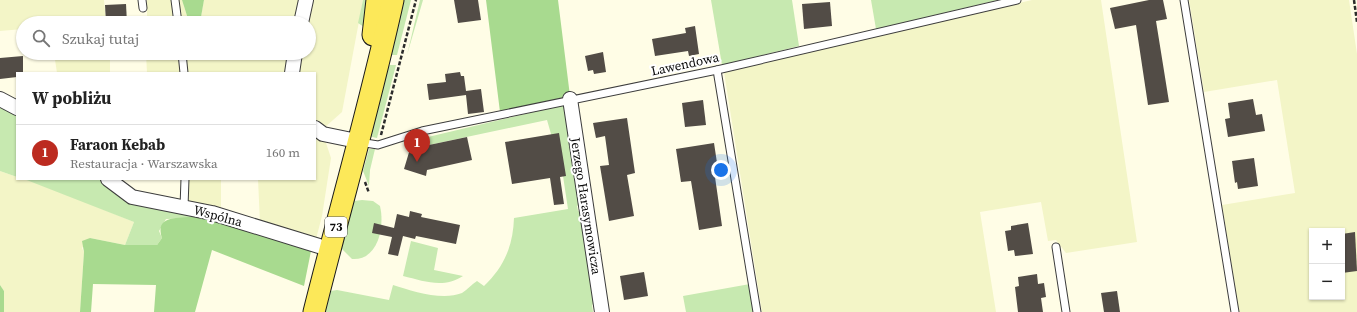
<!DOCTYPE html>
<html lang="pl">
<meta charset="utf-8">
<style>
:root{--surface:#fff;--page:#f2f2f2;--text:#222;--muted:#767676;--line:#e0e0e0;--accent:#bc2b20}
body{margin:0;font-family:"Source Serif 4",serif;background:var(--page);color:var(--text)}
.controls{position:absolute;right:12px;bottom:12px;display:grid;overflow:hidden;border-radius:0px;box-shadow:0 1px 3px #0004}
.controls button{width:36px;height:36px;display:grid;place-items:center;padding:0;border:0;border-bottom:1px solid var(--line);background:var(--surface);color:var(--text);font:20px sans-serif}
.you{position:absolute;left:721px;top:170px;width:14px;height:14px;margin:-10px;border:3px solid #fff;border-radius:50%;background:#1a73e8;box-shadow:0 0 0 6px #1a73e833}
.badge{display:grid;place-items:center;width:26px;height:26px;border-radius:50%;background:var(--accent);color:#fff;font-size:13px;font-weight:700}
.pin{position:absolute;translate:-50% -33px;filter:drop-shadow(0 1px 2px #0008)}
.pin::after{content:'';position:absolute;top:21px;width:14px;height:12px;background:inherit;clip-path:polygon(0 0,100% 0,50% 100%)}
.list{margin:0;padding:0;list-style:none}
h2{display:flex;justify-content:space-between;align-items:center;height:52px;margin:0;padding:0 16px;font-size:17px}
h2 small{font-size:13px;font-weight:400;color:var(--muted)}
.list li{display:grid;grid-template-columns:26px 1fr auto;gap:12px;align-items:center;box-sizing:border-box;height:56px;padding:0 16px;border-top:1px solid var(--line)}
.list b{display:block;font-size:15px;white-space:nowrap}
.list p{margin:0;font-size:13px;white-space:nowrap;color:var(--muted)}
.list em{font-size:13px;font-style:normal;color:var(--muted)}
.icon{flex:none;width:22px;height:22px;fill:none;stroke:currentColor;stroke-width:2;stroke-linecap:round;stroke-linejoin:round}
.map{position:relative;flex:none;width:1357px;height:312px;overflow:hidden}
.search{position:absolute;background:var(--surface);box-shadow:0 1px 3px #0004;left:16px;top:16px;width:300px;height:44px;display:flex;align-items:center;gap:10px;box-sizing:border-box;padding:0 14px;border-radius:22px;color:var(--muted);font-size:15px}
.panel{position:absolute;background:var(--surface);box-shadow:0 1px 3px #0004;left:16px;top:72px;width:300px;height:108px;border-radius:0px}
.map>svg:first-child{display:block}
.farmland{fill:#f3f5c7;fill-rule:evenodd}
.green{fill:#c7e9b0}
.forest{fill:#a8da8f}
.building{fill:#524c46}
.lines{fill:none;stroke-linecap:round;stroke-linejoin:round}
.service-casing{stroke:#3d3d3d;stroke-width:9}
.minor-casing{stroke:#3d3d3d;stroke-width:16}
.primary-casing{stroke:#1b1b1b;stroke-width:23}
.path{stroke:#2c2c2c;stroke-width:2.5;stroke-dasharray:4 2;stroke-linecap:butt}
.service{stroke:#fff;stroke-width:7}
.minor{stroke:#fff;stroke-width:14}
.primary{stroke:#fce859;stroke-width:21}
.labels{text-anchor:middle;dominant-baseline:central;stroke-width:4;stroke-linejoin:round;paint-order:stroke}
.shield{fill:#fff;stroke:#545454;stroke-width:1}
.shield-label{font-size:12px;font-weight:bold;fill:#0a0a0a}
.street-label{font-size:13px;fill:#0a0a0a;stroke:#fff}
</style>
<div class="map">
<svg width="1357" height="312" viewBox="0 0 1357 312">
<rect width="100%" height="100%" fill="#fffde6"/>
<g class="farmland">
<polygon points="0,0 104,0 106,23 23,23 23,29 0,31"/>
<polygon points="147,0 182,0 189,22 192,23 147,23"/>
<polygon points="204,0 301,0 296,23 197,23 201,17"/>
<polygon points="311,0 363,0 342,112 324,128 315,122 315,73 297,73 300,53 309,53 309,23 306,23"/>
<polygon points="1032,0 1101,0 1137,242 1066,253 1056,240 1048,241 1041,202 980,212 996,312 762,312 724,72"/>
<path d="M1189 0H1349L1357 54V312H1239L1222 205 1295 193 1277 80 1204 92ZM1312 231H1342V297H1312Z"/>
<polygon points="54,53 110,53 110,73 57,73"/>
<polygon points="146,53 290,53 286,73 147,73"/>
<polygon points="315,134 325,140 331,158 322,216 316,239 260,223 258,179 315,179"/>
<polygon points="0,171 17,177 17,179 24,179 51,188 134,222 125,245 90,238 82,248 84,252 80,312 4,312 4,291 0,285"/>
<polygon points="181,179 221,179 221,212 181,202"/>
</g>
<g class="green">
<polygon points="363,0 367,0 364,27 358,23"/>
<polygon points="404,0 411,0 397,55 391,55"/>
<polygon points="420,0 423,0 407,55"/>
<polygon points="711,0 792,0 799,46 722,65"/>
<polygon points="871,0 998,0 876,29"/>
<polygon points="390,65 396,65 377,138 372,137 368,133 383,69"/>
<polygon points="0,103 17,112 17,177 0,171"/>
<path d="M563 105 568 108 582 202 577 206 578 211 584 214 598 299 592 305 593 312H325L331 291 337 290 389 300 393 285C412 291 442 301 462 293 467 290 472 284 477 281L484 286C504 267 513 246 514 218L568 209 563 176 547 120 410 149 407 142Z"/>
<polygon points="369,149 375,149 370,170 369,186 363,171"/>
<polygon points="24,179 104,179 124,197 212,218 166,219 159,231 162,238 157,245 125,245 134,222"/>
<path d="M362 200 373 201 380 206C385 227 378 261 352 259L342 249 340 242 349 206 354 201Z"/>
<path d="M411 241 438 248 434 270 463 276C443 289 424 281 403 276Z"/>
<polygon points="750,284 754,312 686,312 683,296"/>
</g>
<g class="forest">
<polygon points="182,0 204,0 201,17 197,23 189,22"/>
<polygon points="486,0 558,0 570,96 500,112"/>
<path d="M197 216 212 218 306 247 311 251 304 286 212 250 195 312H154L156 285 93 284 91 312H80L84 252 82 241 90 238 125 245H157L162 238C154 214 180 219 197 216Z"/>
<polygon points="0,285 4,291 4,312 0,312"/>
</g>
<g class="building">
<polygon points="454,0 478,0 481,20 458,23"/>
<polygon points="1149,0 1163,0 1167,19 1156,21 1169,102 1148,105 1136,25 1115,29 1110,8"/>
<polygon points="830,2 832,26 804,29 802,4"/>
<polygon points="126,4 127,23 106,23 105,5"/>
<polygon points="695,26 699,54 689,56 688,51 655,56 652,39 686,33 685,28"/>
<polygon points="603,52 606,72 594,74 593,70 588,71 585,56"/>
<polygon points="23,56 23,73 17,73 17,77 0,79 0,58"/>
<polygon points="460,72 461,76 464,76 466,91 481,89 484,112 468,114 466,95 429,100 427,84 446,82 445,74"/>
<polygon points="1253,99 1256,115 1262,114 1265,131 1228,137 1225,119 1230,118 1228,103"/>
<polygon points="703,100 706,125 685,127 682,103"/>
<polygon points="627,118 635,173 627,175 634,216 609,221 600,166 609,165 605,136 596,138 593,123"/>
<polygon points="559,133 566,176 560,177 564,204 554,205 550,178 512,184 505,142"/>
<polygon points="467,137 472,160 427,170 426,176 404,169 410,149"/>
<polygon points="714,143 719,176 715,177 722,226 699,230 691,181 681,182 676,149"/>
<polygon points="1254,158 1258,186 1238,189 1237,182 1235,183 1232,161"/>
<polygon points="410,211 422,214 421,217 460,225 456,244 416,236 415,239 403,236 398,256 388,254 392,237 372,233 374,223 394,228 397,214 409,217"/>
<polygon points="1028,223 1033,254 1015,256 1014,250 1008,251 1005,231 1011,230 1011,226"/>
<polygon points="1355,232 1357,271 1342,273 1342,234"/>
<polygon points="644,272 648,296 624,300 620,276"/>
<polygon points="1037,274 1038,284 1044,283 1046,297 1041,298 1043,312 1018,312 1015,287 1019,286 1018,277"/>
<polygon points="1117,291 1120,312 1104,312 1101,293"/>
</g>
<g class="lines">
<defs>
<g id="service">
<polyline points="142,0 143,8"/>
<polyline points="175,0 178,23"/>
<polyline points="1184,0 1235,312"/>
<polyline points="182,53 184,73"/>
<polyline points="717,70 757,312"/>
<polyline points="359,142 378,145 422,131 717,70 1017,0"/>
<polyline points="184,207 185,179"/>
<polyline points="1056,247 1066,312"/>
</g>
<g id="minor">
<polyline points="301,23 306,0"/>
<polyline points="292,73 295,53"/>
<polyline points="0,99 17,108"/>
<polyline points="570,99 602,312"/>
<polyline points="315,128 323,134 357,141"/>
<polyline points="108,179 132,197 212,213 319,246 330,251"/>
</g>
<g id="primary">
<polyline points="373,35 377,0"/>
<path d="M314 312C340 208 370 105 393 0"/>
</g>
</defs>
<use href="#service" class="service-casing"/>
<use href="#minor" class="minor-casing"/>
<use href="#primary" class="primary-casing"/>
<g class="path">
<polyline points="1354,0 1357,22"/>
<polyline points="381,135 416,0"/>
<polyline points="365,182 369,193"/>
</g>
<use href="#service" class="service"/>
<use href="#minor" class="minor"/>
<use href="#primary" class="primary"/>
</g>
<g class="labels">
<rect class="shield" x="325" y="217" width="22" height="20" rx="3"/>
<g class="shield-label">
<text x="336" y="227">73</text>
</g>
<g class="street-label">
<text transform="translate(685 64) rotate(-12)">Lawendowa</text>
<text transform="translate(586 206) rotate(81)">Jerzego Harasymowicza</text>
<text transform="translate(218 216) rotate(15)">Wspólna</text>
</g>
</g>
</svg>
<div class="controls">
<button>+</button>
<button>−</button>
</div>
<div class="you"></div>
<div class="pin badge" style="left:417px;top:162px">1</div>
<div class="search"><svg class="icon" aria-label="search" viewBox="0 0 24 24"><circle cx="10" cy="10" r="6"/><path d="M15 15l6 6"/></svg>Szukaj tutaj</div>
<section class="panel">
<h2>W pobliżu<small></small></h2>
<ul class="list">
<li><span class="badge">1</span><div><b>Faraon Kebab</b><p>Restauracja · Warszawska</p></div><em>160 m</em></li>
</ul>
</section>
</div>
